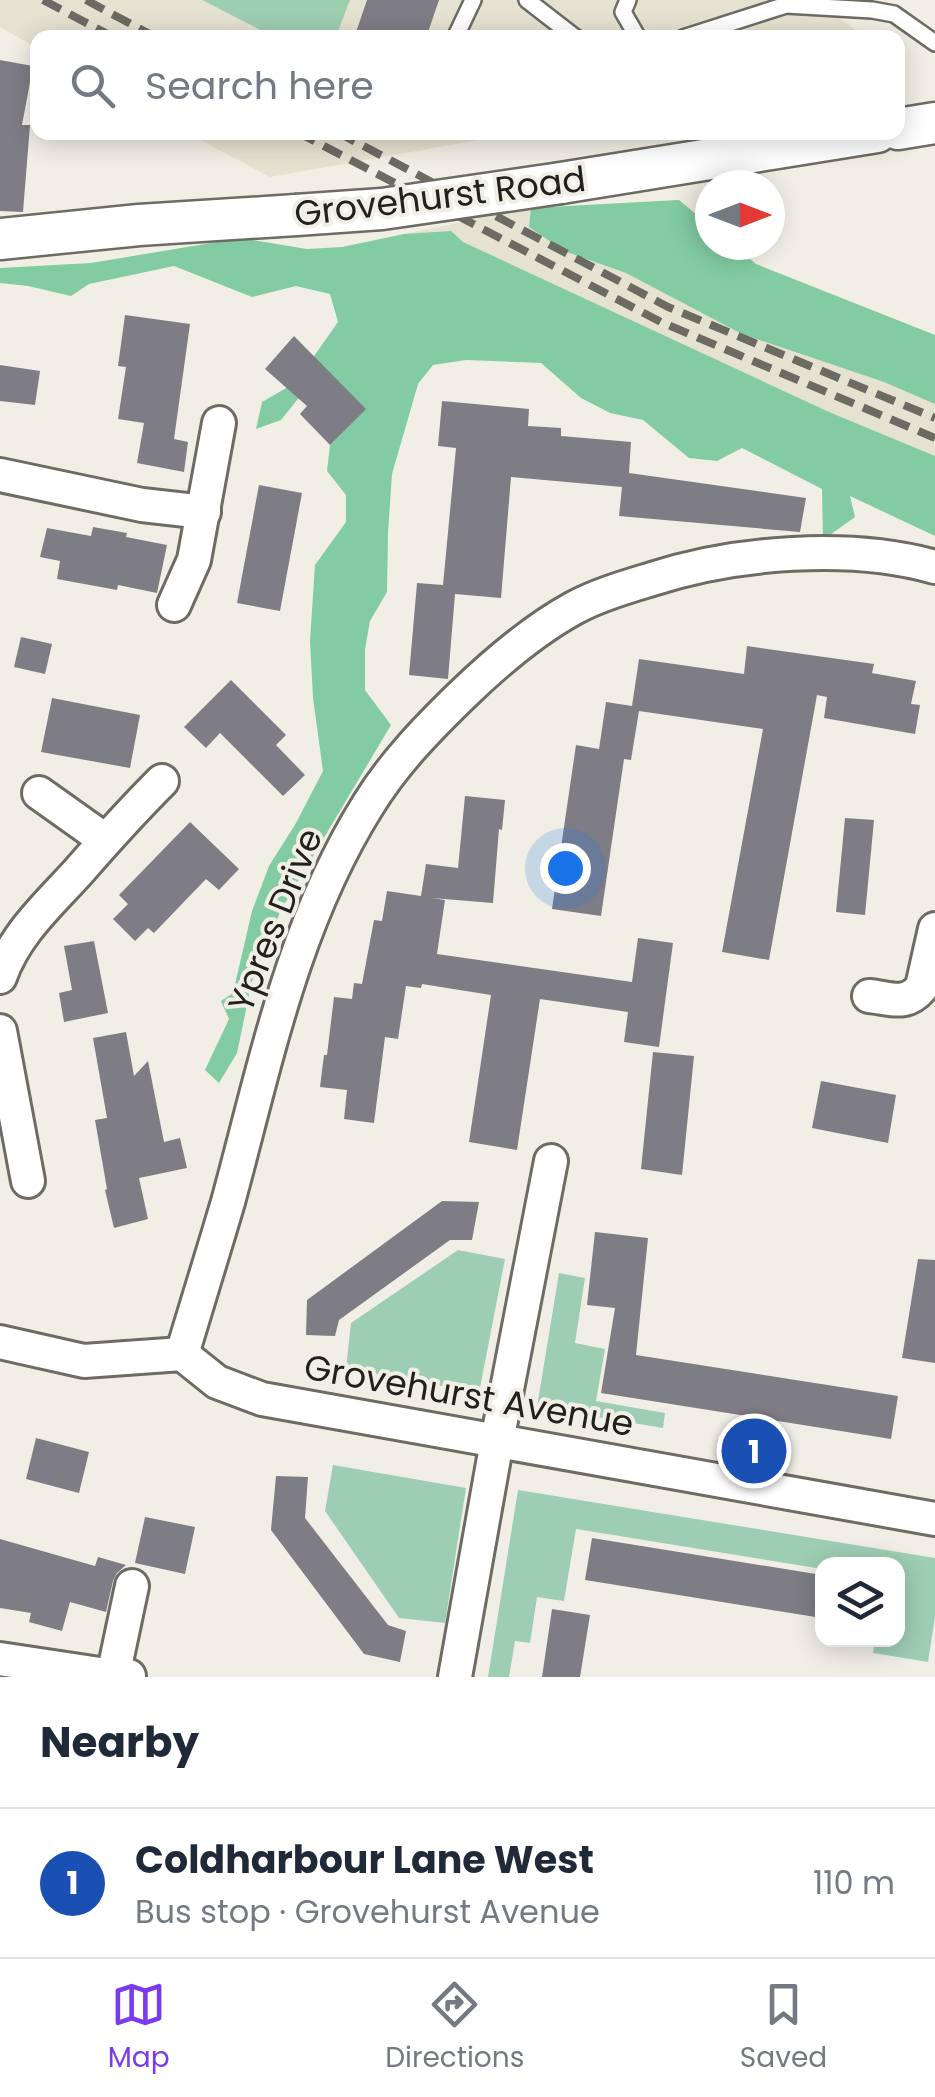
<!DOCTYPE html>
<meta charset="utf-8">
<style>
:root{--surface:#fff;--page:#f2f2f3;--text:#1f2937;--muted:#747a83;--line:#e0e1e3;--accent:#7c3aed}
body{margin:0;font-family:Poppins,sans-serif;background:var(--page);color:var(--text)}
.controls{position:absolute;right:30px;bottom:30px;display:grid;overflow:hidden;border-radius:20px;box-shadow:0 5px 25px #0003}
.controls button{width:90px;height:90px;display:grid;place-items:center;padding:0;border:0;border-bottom:2px solid var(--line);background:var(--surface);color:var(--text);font:50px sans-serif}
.compass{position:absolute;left:695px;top:170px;width:90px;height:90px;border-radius:50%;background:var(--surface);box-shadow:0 5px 25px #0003;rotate:90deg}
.you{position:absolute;left:565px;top:868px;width:35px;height:35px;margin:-25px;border:8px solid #fff;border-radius:50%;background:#1a73e8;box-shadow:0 0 0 15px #1a73e833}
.badge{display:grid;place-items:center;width:65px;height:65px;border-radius:50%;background:var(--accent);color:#fff;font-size:32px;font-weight:700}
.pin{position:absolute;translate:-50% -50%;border:5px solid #fff;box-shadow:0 2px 10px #0006}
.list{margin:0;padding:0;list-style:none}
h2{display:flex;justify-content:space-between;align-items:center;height:130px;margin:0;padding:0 40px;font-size:42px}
h2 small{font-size:32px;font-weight:400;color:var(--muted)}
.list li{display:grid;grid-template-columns:65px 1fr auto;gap:30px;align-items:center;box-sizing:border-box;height:150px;padding:0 40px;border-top:2px solid var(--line)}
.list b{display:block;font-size:38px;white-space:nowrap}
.list p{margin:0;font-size:32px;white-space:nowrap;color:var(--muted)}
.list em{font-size:32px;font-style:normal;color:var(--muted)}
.icon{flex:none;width:55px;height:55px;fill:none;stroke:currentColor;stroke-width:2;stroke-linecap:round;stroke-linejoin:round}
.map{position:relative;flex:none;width:935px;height:1677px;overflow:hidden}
.search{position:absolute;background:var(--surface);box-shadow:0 5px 25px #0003;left:30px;right:30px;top:30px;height:110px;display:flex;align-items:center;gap:25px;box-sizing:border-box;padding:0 35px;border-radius:20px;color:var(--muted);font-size:38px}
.sheet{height:280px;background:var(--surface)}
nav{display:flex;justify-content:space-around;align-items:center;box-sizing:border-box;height:140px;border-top:2px solid var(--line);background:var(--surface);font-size:28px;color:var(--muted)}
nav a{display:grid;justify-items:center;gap:5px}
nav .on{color:var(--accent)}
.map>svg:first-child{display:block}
.built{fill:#e6e2d1}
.green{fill:#9eceb2}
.forest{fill:#83cca3}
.building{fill:#7e7d86}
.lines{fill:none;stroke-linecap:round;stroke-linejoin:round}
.service-casing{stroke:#6d6b62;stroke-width:20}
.minor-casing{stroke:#6d6b62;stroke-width:38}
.tertiary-casing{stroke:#6d6b62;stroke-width:45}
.service{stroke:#fff;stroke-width:15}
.minor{stroke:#fff;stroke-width:32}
.tertiary{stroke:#fff;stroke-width:40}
.rail{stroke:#6b6a63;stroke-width:8;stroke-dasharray:20 10;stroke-linecap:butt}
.tertiary-bridge-casing{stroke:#6d6b62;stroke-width:45;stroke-linecap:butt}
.tertiary-bridge{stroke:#fff;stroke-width:40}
.labels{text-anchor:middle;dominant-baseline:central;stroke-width:8;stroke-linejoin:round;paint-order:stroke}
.street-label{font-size:35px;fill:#21201c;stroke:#f1efe5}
</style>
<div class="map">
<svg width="935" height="1677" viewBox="0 0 935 1677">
<rect width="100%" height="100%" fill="#f1efe5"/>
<g class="built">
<polygon points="0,0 202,0 274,37 38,38 37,48 0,27"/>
<polygon points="350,0 815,0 865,37 336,38"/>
<polygon points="187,133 187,132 518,133 270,177"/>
<polygon points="679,200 710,226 710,245 733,245 756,264 935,335 935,536 404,234 531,208"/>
</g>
<g class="green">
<polygon points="202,0 350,0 336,37 274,37"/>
<polygon points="458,1250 505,1259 479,1393 346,1368 351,1323"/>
<polygon points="559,1273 585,1278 575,1343 605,1349 596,1401 665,1413 663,1428 537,1407"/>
<polygon points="333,1465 466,1488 445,1623 399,1618 325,1511"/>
<polygon points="518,1490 935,1558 935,1617 928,1662 873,1653 875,1640 898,1640 898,1564 822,1564 822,1569 576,1529 564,1601 537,1597 530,1643 515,1641 509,1677 488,1677"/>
</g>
<g class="forest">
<polygon points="679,200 710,226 710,245 733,245 756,264 935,335 935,404 884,382 742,334 626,273 564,251 529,227 531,208"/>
<polygon points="451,231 463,242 829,412 935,456 935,536 850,496 855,517 823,540 822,489 742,448 717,461 689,458 643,420 610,413 581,398 541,363 466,360 433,365 418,384 392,474 388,533 387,592 370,621 365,649 365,690 391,725 281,910 252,981 237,1053 219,1083 205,1070 229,1019 221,1001 233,993 252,911 269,866 296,823 323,771 313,698 310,641 315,565 346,522 346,495 327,471 330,445 365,409 310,384 281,420 256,429 262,402 295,383 338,322 330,294 296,286 252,297 174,266 89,284 71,296 28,286 0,283 0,268 91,263 241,238 307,249 342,247 404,234"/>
</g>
<g class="building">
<polygon points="367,0 439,0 426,38 354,38"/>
<polygon points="0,60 33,66 22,125 30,125 23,212 0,211"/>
<polygon points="125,315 190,324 174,439 188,442 184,472 137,463 144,423 118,419 126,367 118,366"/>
<polygon points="294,336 366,409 330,445 300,414 307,406 265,369"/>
<polygon points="0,365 40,371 35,405 0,401"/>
<polygon points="442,401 529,409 528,426 561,428 561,436 631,442 629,473 806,498 800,532 619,516 622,487 511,477 501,598 455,594 448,679 409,675 417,583 443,585 456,448 438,446"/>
<polygon points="259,485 302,493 280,611 237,603"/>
<polygon points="93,527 127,533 126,537 167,545 157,593 118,585 117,590 57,579 60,561 40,557 47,528 91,536"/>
<polygon points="21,637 52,644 45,674 14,667"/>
<polygon points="747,646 874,664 872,673 916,681 911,704 920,705 915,734 824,718 827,697 817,695 769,960 722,952 763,729 639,711 631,760 624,759 601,916 552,909 576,745 599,749 606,702 632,706 639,659 744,674"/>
<polygon points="231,680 286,735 276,745 305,775 283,796 220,733 206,748 184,727"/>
<polygon points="52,698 140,715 130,768 41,752"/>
<polygon points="465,796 505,800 502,830 499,829 493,903 432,898 445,900 437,954 632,982 638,938 673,943 659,1047 624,1042 628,1012 540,999 517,1150 469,1142 491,995 422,984 421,988 406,986 398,1039 385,1037 374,1123 344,1119 347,1090 320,1087 324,1055 327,1055 334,997 352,999 354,983 362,984 374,920 382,921 387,891 421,896 426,864 458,868"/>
<polygon points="845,818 874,820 865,915 836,912"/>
<polygon points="190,822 239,869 219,890 206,879 154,933 148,928 135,941 113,919 128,904 119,895"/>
<polygon points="94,941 108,1013 64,1022 59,993 72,990 64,946"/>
<polygon points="126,1032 134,1076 148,1061 164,1142 180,1138 187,1168 139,1178 148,1219 114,1228 105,1190 107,1189 95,1120 107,1118 93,1038"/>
<polygon points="653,1052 694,1056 682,1175 641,1169"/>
<polygon points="821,1081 896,1095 888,1143 812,1128"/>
<polygon points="442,1201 479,1202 472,1240 450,1240 339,1320 335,1336 306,1335 307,1300"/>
<polygon points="595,1232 648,1238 636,1355 898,1396 891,1439 601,1393 615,1308 587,1305"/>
<polygon points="918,1259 935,1260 935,1363 902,1358"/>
<polygon points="36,1438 89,1452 79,1493 26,1479"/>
<polygon points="276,1476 308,1477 305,1518 388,1625 406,1631 400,1662 364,1654 271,1530"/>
<polygon points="145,1517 195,1527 185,1574 135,1563"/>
<polygon points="592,1538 822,1575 822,1618 585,1580"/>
<polygon points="0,1539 95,1566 98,1557 126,1565 117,1573 113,1581 106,1612 70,1602 62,1631 29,1622 31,1613 0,1608"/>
<polygon points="552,1609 590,1615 580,1677 542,1677"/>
</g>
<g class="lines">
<defs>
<g id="service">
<polyline points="527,0 576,38"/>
<polyline points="628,0 623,12 638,38"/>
<polyline points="455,38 473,0"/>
<polyline points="683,38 786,5 872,10 894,14 935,43"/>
</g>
<g id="minor">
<polyline points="0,475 142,505 204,512"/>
<polyline points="174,605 194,560 219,423"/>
<polyline points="39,793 105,840"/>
<path d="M0 977C15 934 48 905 78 872 105 841 132 811 162 781"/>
<path d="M869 996C891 998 906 1007 922 987L935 929"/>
<polyline points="0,1031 28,1181"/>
<polyline points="0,1342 84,1361 182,1354 217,1382 262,1399 935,1519"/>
<path d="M182 1354C197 1304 213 1253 228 1202 265 1066 292 926 368 805 393 764 427 729 461 696 495 663 532 631 574 608 598 595 626 587 652 579 735 552 850 543 935 567"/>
<polyline points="0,1659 113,1676 129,1676"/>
<polyline points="113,1676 132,1586"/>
<polyline points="455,1677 497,1441 551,1161"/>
</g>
<g id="tertiary">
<polyline points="898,129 935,123"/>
<polyline points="561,183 877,132"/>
<polyline points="0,239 139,225 296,215"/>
</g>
</defs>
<use href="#service" class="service-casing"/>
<use href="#minor" class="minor-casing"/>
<use href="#tertiary" class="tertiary-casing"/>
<use href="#service" class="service"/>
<use href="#minor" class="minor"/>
<use href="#tertiary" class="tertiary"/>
<g class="rail">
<polyline points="43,0 115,38"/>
<polyline points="86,0 157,38"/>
<polyline points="297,132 661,322 935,438"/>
<polyline points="337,132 668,307 935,418"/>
</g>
<defs>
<polyline id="tertiary-bridge" points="296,215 382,209 561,183"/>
</defs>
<use href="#tertiary-bridge" class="tertiary-bridge-casing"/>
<use href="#tertiary-bridge" class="tertiary-bridge"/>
</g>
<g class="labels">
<g class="street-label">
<text transform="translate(440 196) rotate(-7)">Grovehurst Road</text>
<text transform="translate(275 920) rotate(-68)">Ypres Drive</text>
<text transform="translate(469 1395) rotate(10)">Grovehurst Avenue</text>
</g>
</g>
</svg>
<div class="controls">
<button><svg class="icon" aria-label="layers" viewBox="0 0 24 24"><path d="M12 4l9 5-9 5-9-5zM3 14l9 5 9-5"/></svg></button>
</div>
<svg class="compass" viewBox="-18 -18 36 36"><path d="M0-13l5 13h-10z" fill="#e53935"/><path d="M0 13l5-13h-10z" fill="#747a83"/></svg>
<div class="you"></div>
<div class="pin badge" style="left:754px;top:1451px;background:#1a4fb4">1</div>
<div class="search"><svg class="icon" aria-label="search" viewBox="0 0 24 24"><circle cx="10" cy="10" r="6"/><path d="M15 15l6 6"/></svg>Search here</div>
</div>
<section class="sheet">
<h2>Nearby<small></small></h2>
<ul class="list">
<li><span class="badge" style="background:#1a4fb4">1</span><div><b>Coldharbour Lane West</b><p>Bus stop · Grovehurst Avenue</p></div><em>110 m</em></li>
</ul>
</section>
<nav>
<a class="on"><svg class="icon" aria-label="map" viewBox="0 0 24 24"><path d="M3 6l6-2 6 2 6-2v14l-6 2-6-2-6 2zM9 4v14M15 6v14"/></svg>Map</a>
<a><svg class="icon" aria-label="directions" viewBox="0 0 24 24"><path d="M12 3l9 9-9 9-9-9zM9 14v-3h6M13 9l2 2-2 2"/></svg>Directions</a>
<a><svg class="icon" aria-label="saved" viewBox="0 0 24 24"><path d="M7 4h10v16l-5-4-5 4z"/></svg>Saved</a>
</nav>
